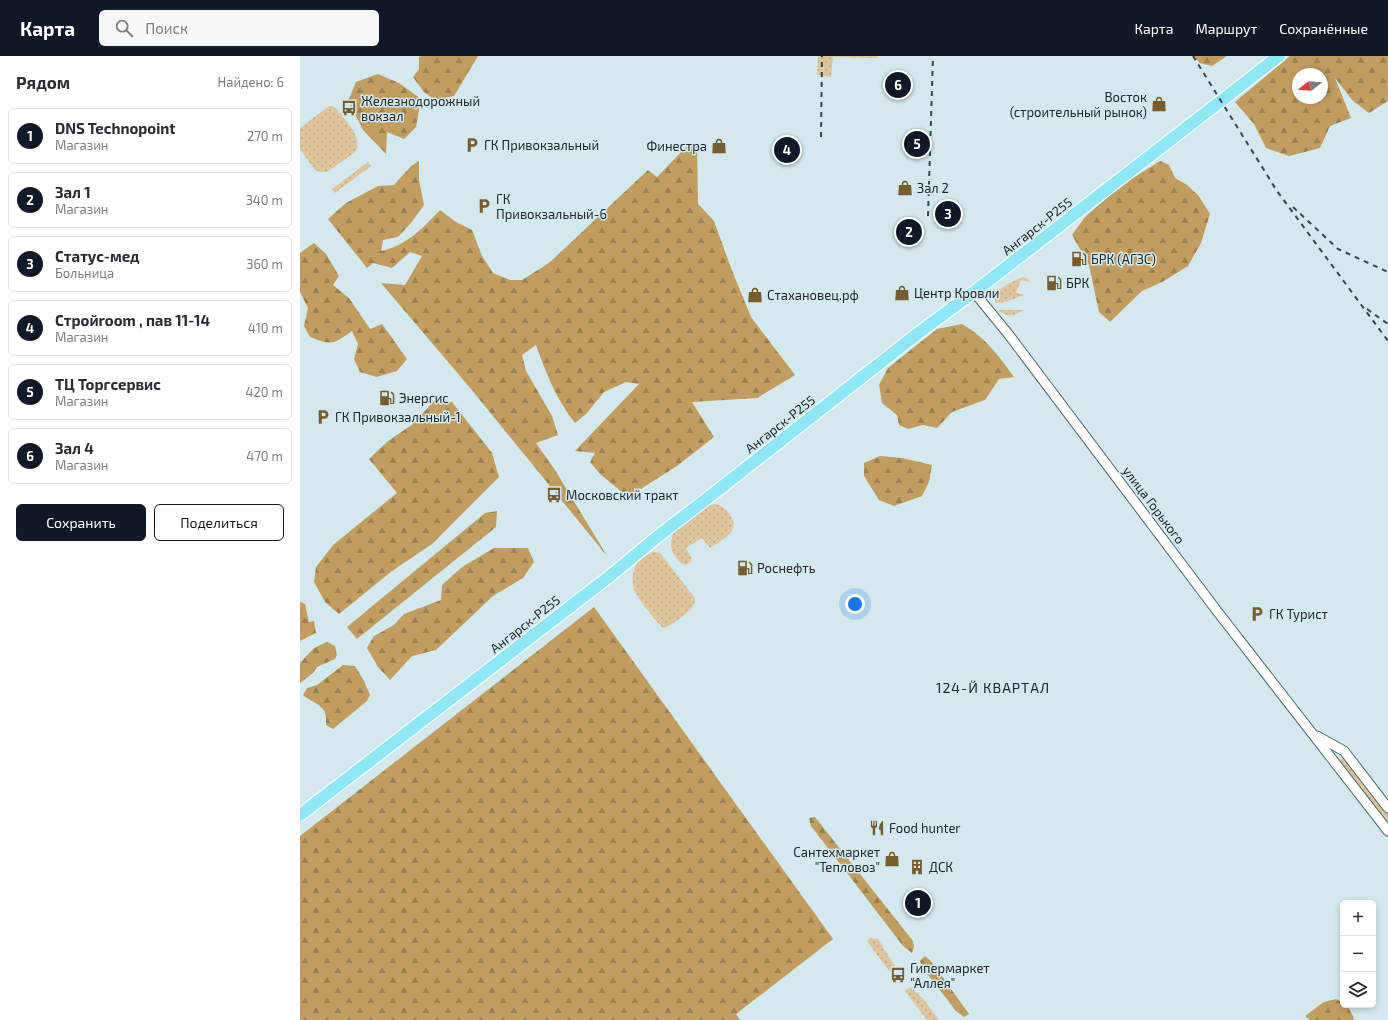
<!DOCTYPE html>
<html lang="ru">
<meta charset="utf-8">
<style>
:root{--surface:#fff;--page:#f7f7f7;--text:#2b2b33;--muted:#7c7c81;--line:#e1e1e2;--accent:#111827}
body{margin:0;font-family:"Exo 2",sans-serif;background:var(--page);color:var(--text)}
.controls{position:absolute;right:12px;bottom:12px;display:grid;overflow:hidden;border-radius:6px;box-shadow:0 2px 6px #0003}
.controls button{width:36px;height:36px;display:grid;place-items:center;padding:0;border:0;border-bottom:1px solid var(--line);background:var(--surface);color:var(--text);font:20px sans-serif}
.compass{position:absolute;left:992px;top:12px;width:36px;height:36px;border-radius:50%;background:var(--surface);box-shadow:0 2px 6px #0003;rotate:253deg}
.you{position:absolute;left:555px;top:548px;width:14px;height:14px;margin:-10px;border:3px solid #fff;border-radius:50%;background:#1a73e8;box-shadow:0 0 0 6px #1a73e833}
.badge{display:grid;place-items:center;width:26px;height:26px;border-radius:50%;background:var(--accent);color:#fff;font-size:13px;font-weight:700}
.pin{position:absolute;translate:-50% -50%;border:2px solid #fff;box-shadow:0 1px 4px #0006}
.list{margin:0;padding:0;list-style:none}
h2{display:flex;justify-content:space-between;align-items:center;height:52px;margin:0;padding:0 16px;font-size:17px}
h2 small{font-size:13px;font-weight:400;color:var(--muted)}
.list li{display:grid;grid-template-columns:26px 1fr auto;gap:12px;align-items:center;box-sizing:border-box;height:56px;margin:0 8px 8px;padding:0 8px;border:1px solid var(--line);border-radius:6px}
.list b{display:block;font-size:15px;white-space:nowrap}
.list p{margin:0;font-size:13px;white-space:nowrap;color:var(--muted)}
.list em{font-size:13px;font-style:normal;color:var(--muted)}
.actions{display:flex;gap:8px;padding:12px 16px}
.actions a{flex:1;padding:9px 0;border:1px solid var(--accent);border-radius:6px;text-align:center;font-size:14px;color:var(--accent)}
.actions .main{background:var(--accent);color:#fff}
.icon{flex:none;width:22px;height:22px;fill:none;stroke:currentColor;stroke-width:2;stroke-linecap:round;stroke-linejoin:round}
.map{position:relative;flex:none;width:1088px;height:964px;overflow:hidden}
header{display:flex;align-items:center;gap:24px;box-sizing:border-box;height:56px;padding:0 20px;background:var(--accent);color:#fff}
header strong{font-size:19px}
nav{display:flex;gap:22px;margin-inline-start:auto;font-size:14px}
.search{width:280px;height:36px;background:var(--page);display:flex;align-items:center;gap:10px;box-sizing:border-box;padding:0 14px;border-radius:6px;color:var(--muted);font-size:15px}
main{display:flex}
aside{flex:1;background:var(--surface)}
.map>svg:first-child{display:block}
.grass{fill:url(#grass-dots)}
.forest{fill:url(#forest-firs);fill-rule:evenodd}
.lines{fill:none;stroke-linecap:round;stroke-linejoin:round}
.minor-casing{stroke:#526669;stroke-width:11}
.major-casing{stroke:#fff;stroke-width:14}
.minor{stroke:#fff;stroke-width:9}
.major{stroke:#8fe7f5;stroke-width:12}
.rail{stroke:#3b4648;stroke-width:2;stroke-dasharray:5 5;stroke-linecap:butt}
.labels{text-anchor:middle;dominant-baseline:central;stroke-width:3;stroke-linejoin:round;paint-order:stroke}
.poi-label{font-size:13px;fill:#20282a;stroke:#d3e9ee;text-anchor:start}
.street-label{font-size:13px;fill:#20282a;stroke:#d3e9ee}
.neighbourhood-label{font-size:14px;letter-spacing:1px;fill:#20282a;stroke:#d3e9ee}
</style>
<header>
<strong>Карта</strong>
<div class="search"><svg class="icon" aria-label="search" viewBox="0 0 24 24"><circle cx="10" cy="10" r="6"/><path d="M15 15l6 6"/></svg>Поиск</div>
<nav><a>Карта</a><a>Маршрут</a><a>Сохранённые</a></nav>
</header>
<main>
<aside>
<h2>Рядом<small>Найдено: 6</small></h2>
<ul class="list">
<li><span class="badge">1</span><div><b>DNS Technopoint</b><p>Магазин</p></div><em>270 m</em></li>
<li><span class="badge">2</span><div><b>Зал 1</b><p>Магазин</p></div><em>340 m</em></li>
<li><span class="badge">3</span><div><b>Статус-мед</b><p>Больница</p></div><em>360 m</em></li>
<li><span class="badge">4</span><div><b>Стройroom , пав 11-14</b><p>Магазин</p></div><em>410 m</em></li>
<li><span class="badge">5</span><div><b>ТЦ Торгсервис</b><p>Магазин</p></div><em>420 m</em></li>
<li><span class="badge">6</span><div><b>Зал 4</b><p>Магазин</p></div><em>470 m</em></li>
</ul>
<div class="actions"><a class="main">Сохранить</a><a>Поделиться</a></div>
</aside>
<div class="map">
<svg width="1088" height="964" viewBox="0 0 1088 964">
<defs>
<pattern id="grass-dots" width="8" height="8" patternUnits="userSpaceOnUse"><rect width="8" height="8" fill="#dec59e"/><path d="M2 2h.1M6 6h.1" fill="none" stroke="#bea988" stroke-width="1.8" stroke-linecap="round"/></pattern>
<pattern id="forest-firs" width="22" height="20" patternUnits="userSpaceOnUse"><rect width="22" height="20" fill="#c29d60"/><path d="M5 1l3.5 6h-7zM16 11l3.5 6h-7z" fill="#9d804f"/></pattern>
</defs>
<rect width="100%" height="100%" fill="#d3e9ee"/>
<g class="grass">
<polygon points="518,0 578,0 577,2 533,1 531,21 517,19"/>
<path d="M29 50H32L36 52C43 62 67 85 54 97L27 116H20L15 114 0 93V72Z"/>
<polygon points="68,106 71,110 35,137 32,133"/>
<path d="M723 221 730 224 729 226 721 224 716 237 724 239 706 246 695 247C695 243 694 240 696 237 700 232 717 223 723 221Z"/>
<path d="M698 254H724C714 260 707 262 698 254Z"/>
<path d="M415 448C423 450 426 453 430 459 442 475 422 484 410 492L402 482 386 492 391 501V506L386 509 381 507C371 497 369 491 373 477L408 450Z"/>
<path d="M353 496 360 497 395 542C395 544 395 546 394 548 391 556 371 570 363 572 356 565 338 543 334 534 332 527 332 516 336 509 339 503 347 499 353 496Z"/>
<polygon points="1043,701 1088,757 1088,766 1039,704"/>
<polygon points="570,882 578,883 596,912 590,916 567,885"/>
<polygon points="611,931 624,944 639,964 627,964 605,935"/>
</g>
<g class="forest">
<polygon points="121,0 178,0 154,40 135,44 124,36 113,21 119,13 119,1"/>
<polygon points="893,0 927,0 912,10 900,7"/>
<path d="M990 0H1088V45L1069 57 1053 45 1035 22 1051 62 1030 70 1020 92 989 100 966 92 954 68 935 46ZM998 18H1022V42H998Z"/>
<polygon points="78,18 99,27 121,43 116,71 104,83 87,76 86,98 63,74 48,45 56,26"/>
<path d="M387 90H397L398 148 414 165 431 212 451 261 495 319 457 342 392 346 414 381 377 410 328 441 300 418 290 406 295 397 275 395 339 328 326 326 304 336 286 358 275 367C256 343 246 317 236 289L222 299 226 315 252 360 258 379 236 387 255 414 307 500 171 333 81 227 105 229 122 200 110 196 92 212 73 207 67 212 28 163 46 147 78 130 94 129 111 110 119 105V124L124 149 111 167 98 181 83 184 81 195C106 190 123 172 140 154L156 166 172 174 182 200 193 217 210 224H222L249 207 348 114 357 121Z"/>
<polygon points="860,105 869,109 875,122 887,129 898,139 910,158 901,187 888,210 864,225 842,235 810,266 799,256 789,209 772,179 785,161 819,131"/>
<path d="M14 187 26 198 39 220 33 229 49 242 70 273 82 268 107 303 97 315 77 321 60 316 54 303 58 288 52 275C33 288 33 290 10 281L4 270 8 252 0 236V197Z"/>
<path d="M662 268C685 281 699 300 714 321L699 323 685 344 652 356 637 372 623 369 608 373 599 369 597 359 582 347 579 329 588 312 637 273Z"/>
<polygon points="134,345 152,346 192,397 199,421 132,488 92,515 39,558 25,546 14,526 16,511 33,489 97,437 69,403 88,385 113,368"/>
<polygon points="580,400 602,402 632,409 629,426 622,440 594,450 579,444 564,420 564,407"/>
<polygon points="197,455 196,471 57,583 47,571 185,457"/>
<polygon points="194,492 228,492 234,506 223,522 193,540 136,594 112,600 90,624 78,611 67,592 74,580 94,569 104,558 141,544 142,529 162,511"/>
<polygon points="0,546 5,548 9,566 14,565 16,577 0,585"/>
<polygon points="294,551 533,883 436,958 440,964 0,964 0,780"/>
<polygon points="27,586 35,590 37,599 35,603 17,611 13,617 0,627 0,607 14,592"/>
<path d="M43 609 55 610 64 625 70 639 67 645 33 673 26 669C28 649 17 650 3 639L7 632 17 629Z"/>
<polygon points="515,761 613,885 614,891 612,897 603,890 511,770 509,762"/>
<polygon points="625,900 631,905 669,958 664,961 656,955 622,911 620,905"/>
<polygon points="1036,943 1043,947 1043,949 1047,949 1054,962 1053,964 1010,964 1005,960 1024,946"/>
</g>
<g class="lines">
<defs>
<g id="minor">
<polyline points="674,236 709,279 917,555 1088,775"/>
<polyline points="1017,680 1044,695 1088,752"/>
</g>
<polyline id="major" points="0,759 310,520 357,481 418,434 617,278 674,236 979,0"/>
</defs>
<use href="#minor" class="minor-casing"/>
<use href="#major" class="major-casing"/>
<use href="#minor" class="minor"/>
<use href="#major" class="major"/>
<g class="rail">
<polyline points="893,0 977,135 1088,285"/>
<polyline points="521,81 522,0"/>
<polyline points="993,151 1038,193 1088,216"/>
<polyline points="628,160 633,0"/>
<polyline points="1067,253 1088,268"/>
</g>
</g>
<defs>
<symbol id="shop-bare" viewBox="-9 -9 18 18"><path d="M-5-2.5h2.3a2.7 3.5 0 0 1 5.4 0H5L5.5 6h-11ZM-1.5-2.5h3a1.5 2.3 0 0 0-3 0Z" fill="#775c2e" stroke="#d3e9ee" stroke-width="2.5" paint-order="stroke"/></symbol>
<symbol id="bus-bare" viewBox="-9 -9 18 18"><path d="M-5-6H5V4H4V6H2V4H-2V6H-4V4H-5ZM-3.5-4V0h7V-4ZM-3.5 1.2v1.5H-2V1.2ZM2 1.2v1.5H3.5V1.2Z" fill="#775c2e" stroke="#d3e9ee" stroke-width="2.5" paint-order="stroke"/></symbol>
<symbol id="parking-bare" viewBox="-9 -9 18 18"><path d="M-3.5-5.5H1a3.5 3.5 0 0 1 0 7H-1V5.5H-3.5ZM-1-3.4V-.6H.8a1.4 1.4 0 0 0 0-2.8Z" fill="#775c2e" stroke="#d3e9ee" stroke-width="2.5" paint-order="stroke"/></symbol>
<symbol id="fuel-bare" viewBox="-9 -9 18 18"><path d="M-5.5-6h7V0h2V4h1.3V-2.5L3-4.5l.8-.8L6-3V5H2.5V1h-1V6h-7ZM-4.2-4.7v3.2H.2V-4.7Z" fill="#775c2e" stroke="#d3e9ee" stroke-width="2.5" paint-order="stroke"/></symbol>
<symbol id="restaurant-bare" viewBox="-9 -9 18 18"><path d="M-5-6h1v4h1v-4h1v4h1v-4h1v5L-1.5 .5V6h-2V.5L-5-1ZM5-6V6H3V1.5H1.5Q1.5-4 5-6Z" fill="#775c2e" stroke="#d3e9ee" stroke-width="2.5" paint-order="stroke"/></symbol>
<symbol id="building-bare" viewBox="-9 -9 18 18"><path d="M-4-6H4V6H1V3H-1V6H-4ZM-2.5-4.3h1.7v1.8h-1.7ZM.8-4.3h1.7v1.8H.8ZM-2.5-1h1.7V.8h-1.7ZM.8-1h1.7V.8H.8Z" fill="#775c2e" stroke="#d3e9ee" stroke-width="2.5" paint-order="stroke"/></symbol>
</defs>
<g fill-rule="evenodd">
<use href="#shop-bare" x="848" y="37" width="22" height="22"/>
<use href="#bus-bare" x="38" y="41" width="22" height="22"/>
<use href="#parking-bare" x="161" y="78" width="22" height="22"/>
<use href="#shop-bare" x="408" y="79" width="22" height="22"/>
<use href="#shop-bare" x="594" y="121" width="22" height="22"/>
<use href="#parking-bare" x="173" y="139" width="22" height="22"/>
<use href="#fuel-bare" x="768" y="192" width="22" height="22"/>
<use href="#fuel-bare" x="743" y="216" width="22" height="22"/>
<use href="#shop-bare" x="591" y="226" width="22" height="22"/>
<use href="#shop-bare" x="444" y="228" width="22" height="22"/>
<use href="#fuel-bare" x="76" y="331" width="22" height="22"/>
<use href="#parking-bare" x="12" y="350" width="22" height="22"/>
<use href="#bus-bare" x="243" y="428" width="22" height="22"/>
<use href="#fuel-bare" x="434" y="501" width="22" height="22"/>
<use href="#parking-bare" x="946" y="547" width="22" height="22"/>
<use href="#restaurant-bare" x="566" y="761" width="22" height="22"/>
<use href="#shop-bare" x="581" y="792" width="22" height="22"/>
<use href="#building-bare" x="606" y="800" width="22" height="22"/>
<use href="#bus-bare" x="587" y="908" width="22" height="22"/>
</g>
<g class="labels">
<g class="poi-label">
<text x="847" y="41" text-anchor="end">Восток<tspan x="847" dy="15">(строительный рынок)</tspan></text>
<text x="61" y="45">Железнодорожный<tspan x="61" dy="15">вокзал</tspan></text>
<text x="184" y="89">ГК Привокзальный</text>
<text x="407" y="90" text-anchor="end">Финестра</text>
<text x="617" y="132">Зал 2</text>
<text x="196" y="143">ГК<tspan x="196" dy="15">Привокзальный-6</tspan></text>
<text x="791" y="203">БРК (АГЗС)</text>
<text x="766" y="227">БРК</text>
<text x="614" y="237">Центр Кровли</text>
<text x="467" y="239">Стахановец.рф</text>
<text x="99" y="342">Энергис</text>
<text x="35" y="361">ГК Привокзальный-1</text>
<text x="266" y="439">Московский тракт</text>
<text x="457" y="512">Роснефть</text>
<text x="969" y="558">ГК Турист</text>
<text x="589" y="772">Food hunter</text>
<text x="580" y="796" text-anchor="end">Сантехмаркет<tspan x="580" dy="15">"Тепловоз"</tspan></text>
<text x="629" y="811">ДСК</text>
<text x="610" y="912">Гипермаркет<tspan x="610" dy="15">"Аллея"</tspan></text>
</g>
<g class="street-label">
<text transform="translate(737 170) rotate(-38)">Ангарск-Р255</text>
<text transform="translate(480 368) rotate(-38)">Ангарск-Р255</text>
<text transform="translate(854 449) rotate(53)">улица Горького</text>
<text transform="translate(225 568) rotate(-38)">Ангарск-Р255</text>
</g>
<g class="neighbourhood-label">
<text x="693" y="631">124-Й КВАРТАЛ</text>
</g>
</g>
</svg>
<div class="controls">
<button>+</button>
<button>−</button>
<button><svg class="icon" aria-label="layers" viewBox="0 0 24 24"><path d="M12 4l9 5-9 5-9-5zM3 14l9 5 9-5"/></svg></button>
</div>
<svg class="compass" viewBox="-18 -18 36 36"><path d="M0-13l5 13h-10z" fill="#e53935"/><path d="M0 13l5-13h-10z" fill="#7c7c81"/></svg>
<div class="you"></div>
<div class="pin badge" style="left:618px;top:847px">1</div>
<div class="pin badge" style="left:609px;top:176px">2</div>
<div class="pin badge" style="left:648px;top:158px">3</div>
<div class="pin badge" style="left:487px;top:94px">4</div>
<div class="pin badge" style="left:617px;top:88px">5</div>
<div class="pin badge" style="left:598px;top:29px">6</div>
</div>
</main>
